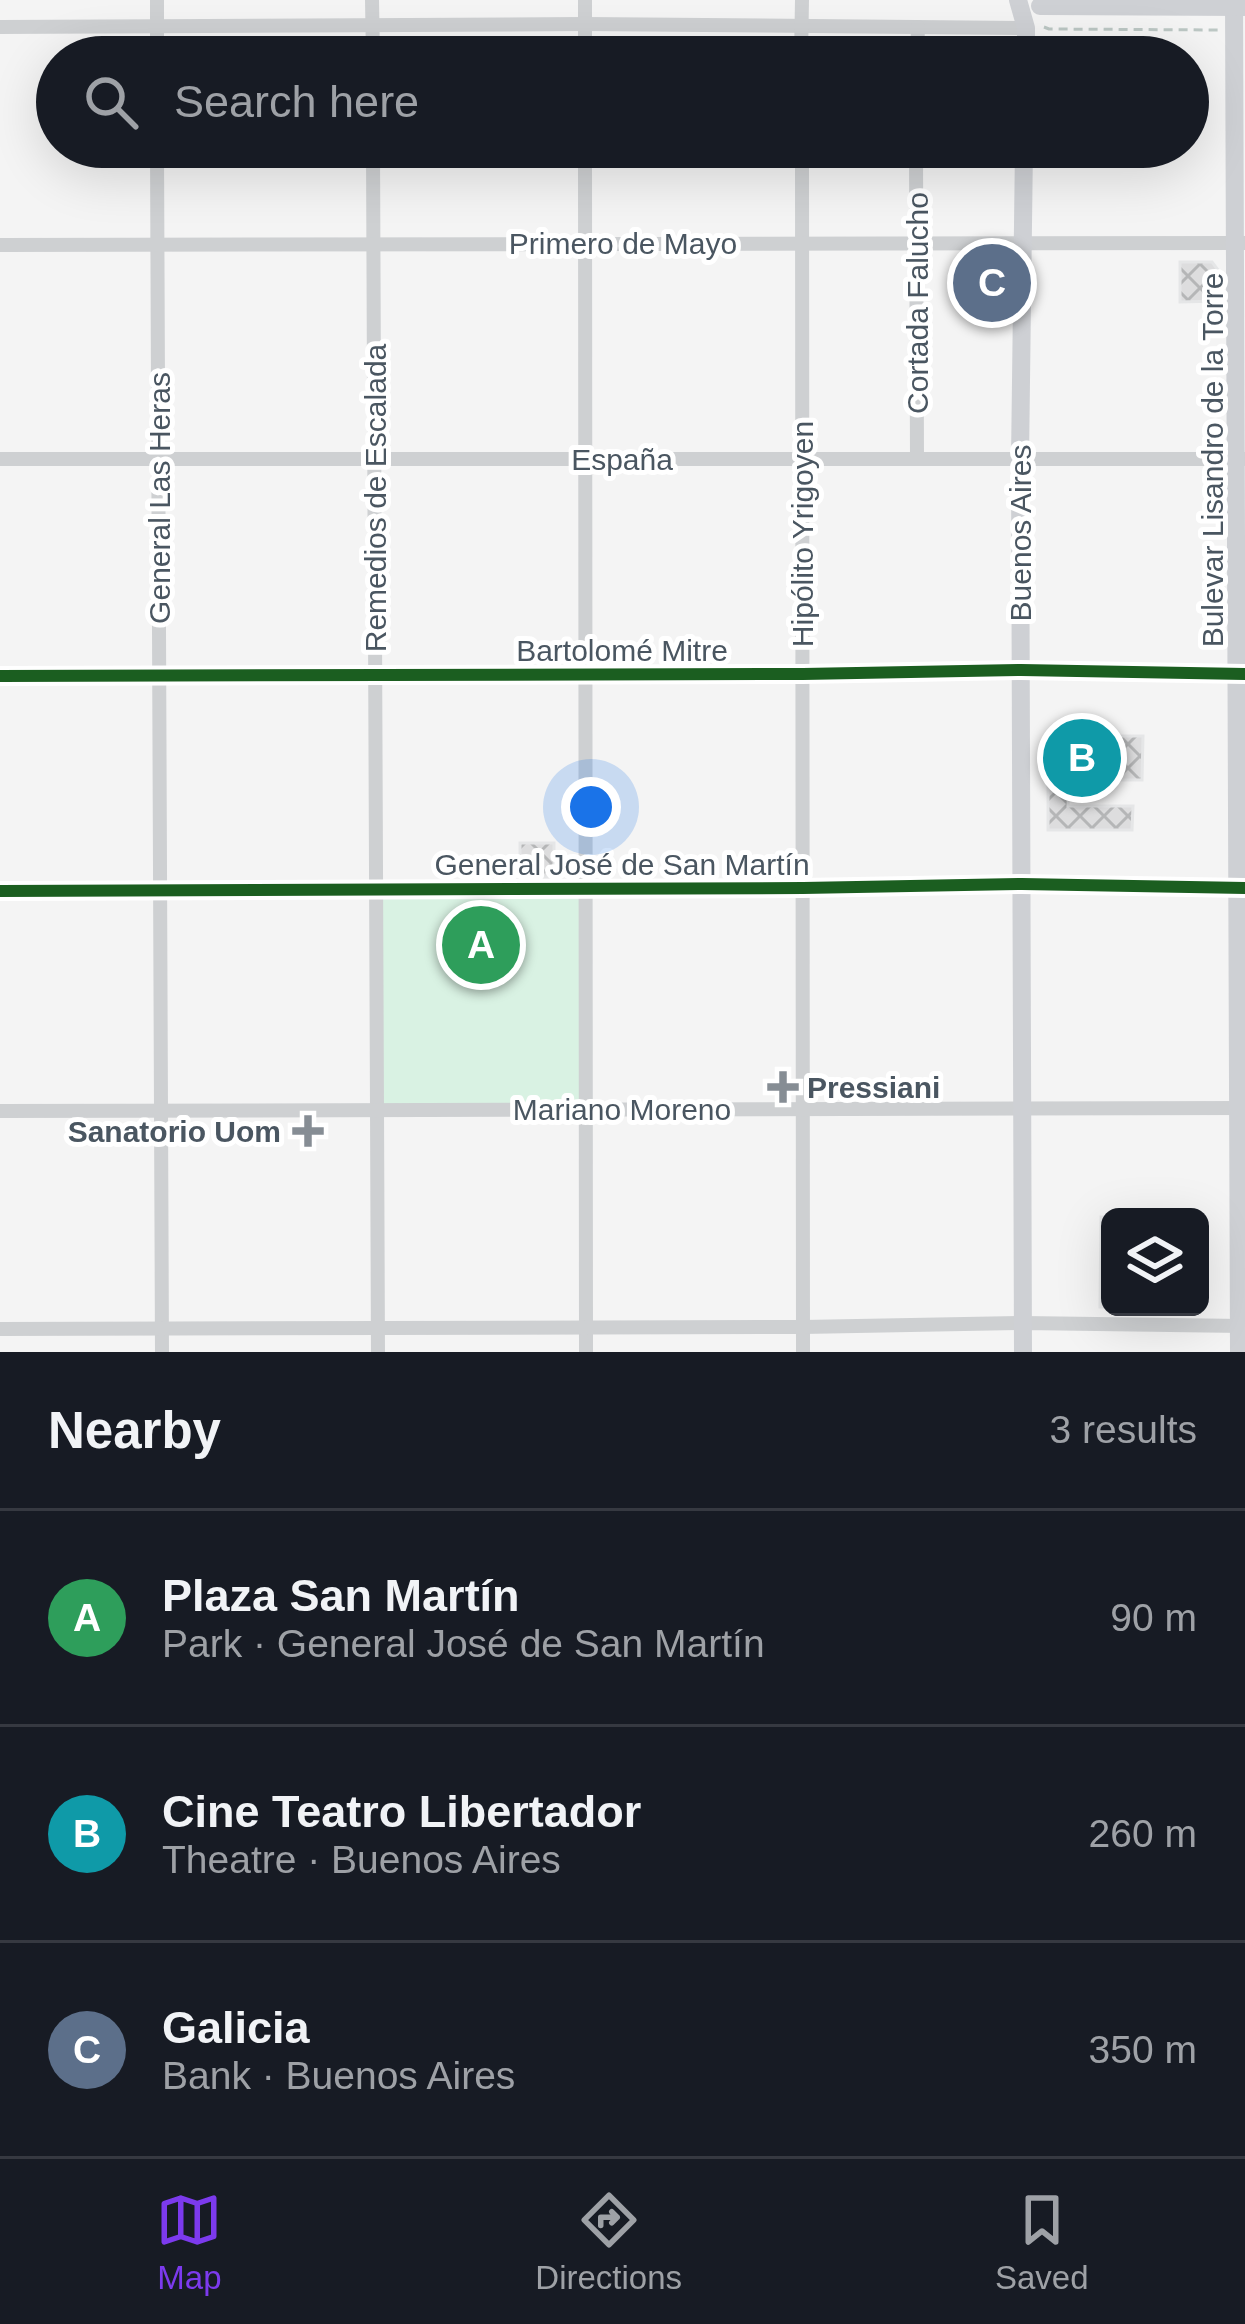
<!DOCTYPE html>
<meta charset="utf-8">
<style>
:root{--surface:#171b24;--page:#20242c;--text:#f1f3f6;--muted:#9ea1a6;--line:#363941;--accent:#7c3aed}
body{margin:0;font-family:Helvetica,sans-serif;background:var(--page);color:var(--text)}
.controls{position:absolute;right:36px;bottom:36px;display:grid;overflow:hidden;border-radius:18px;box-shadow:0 12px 48px #0002}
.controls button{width:108px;height:108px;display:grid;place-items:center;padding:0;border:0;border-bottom:3px solid var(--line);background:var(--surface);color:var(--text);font:60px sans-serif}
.you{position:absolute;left:591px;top:807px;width:42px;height:42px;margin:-30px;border:9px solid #fff;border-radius:50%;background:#1a73e8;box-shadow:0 0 0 18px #1a73e833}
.badge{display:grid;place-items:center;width:78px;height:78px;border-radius:50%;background:var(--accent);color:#fff;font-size:39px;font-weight:700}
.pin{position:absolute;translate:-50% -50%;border:6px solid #fff;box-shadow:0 3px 12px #0006}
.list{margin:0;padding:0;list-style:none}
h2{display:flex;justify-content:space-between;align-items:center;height:156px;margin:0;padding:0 48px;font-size:51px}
h2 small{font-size:39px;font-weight:400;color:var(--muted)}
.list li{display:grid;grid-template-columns:78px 1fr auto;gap:36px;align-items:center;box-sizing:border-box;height:216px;padding:0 48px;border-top:3px solid var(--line)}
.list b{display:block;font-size:45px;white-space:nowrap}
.list p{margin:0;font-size:39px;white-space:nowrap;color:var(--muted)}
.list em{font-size:39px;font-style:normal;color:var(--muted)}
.icon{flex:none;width:66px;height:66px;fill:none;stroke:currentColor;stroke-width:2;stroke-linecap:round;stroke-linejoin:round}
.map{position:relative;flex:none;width:1245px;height:1352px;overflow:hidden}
.search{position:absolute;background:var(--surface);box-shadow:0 12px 48px #0002;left:36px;right:36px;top:36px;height:132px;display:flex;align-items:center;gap:30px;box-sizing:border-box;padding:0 42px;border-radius:66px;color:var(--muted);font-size:45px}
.sheet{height:804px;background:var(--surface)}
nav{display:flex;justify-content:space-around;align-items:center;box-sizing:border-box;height:168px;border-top:3px solid var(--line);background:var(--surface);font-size:33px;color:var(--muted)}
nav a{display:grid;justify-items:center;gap:6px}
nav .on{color:var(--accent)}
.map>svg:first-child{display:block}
.park{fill:#d9f2e3}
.building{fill:url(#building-cross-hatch);stroke:#e5e6e7;stroke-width:3}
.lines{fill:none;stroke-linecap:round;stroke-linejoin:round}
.path{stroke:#bcc7c4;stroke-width:3;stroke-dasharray:9 6;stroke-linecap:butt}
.street{stroke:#ced0d2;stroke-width:14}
.secondary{stroke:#ced0d4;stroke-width:18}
.cycleway-casing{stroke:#fff;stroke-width:20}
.cycleway{stroke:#1b5e20;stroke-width:12}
.poi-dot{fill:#868d94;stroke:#fff;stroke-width:4.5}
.labels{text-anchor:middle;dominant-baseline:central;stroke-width:10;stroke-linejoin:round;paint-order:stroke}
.street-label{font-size:30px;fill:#4a5661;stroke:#fff}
.poi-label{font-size:30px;font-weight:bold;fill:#4a5661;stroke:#fff;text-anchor:start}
</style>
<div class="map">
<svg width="1245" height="1352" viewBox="0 0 1245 1352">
<defs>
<pattern id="building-cross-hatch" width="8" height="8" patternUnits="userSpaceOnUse" patternTransform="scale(3)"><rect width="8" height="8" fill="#ddddde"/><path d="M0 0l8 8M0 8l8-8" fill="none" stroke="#b5b6b7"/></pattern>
</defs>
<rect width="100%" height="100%" fill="#f4f4f4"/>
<polygon class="park" points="585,888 586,1108 378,1110 377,889"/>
<g class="building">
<polygon points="979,261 998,261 1005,266 1005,301 979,301"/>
<polygon points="1180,262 1212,262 1218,270 1218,301 1180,302"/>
<polygon points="1069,736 1143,736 1142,780 1069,780"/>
<polygon points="1048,780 1069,780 1068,806 1133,806 1132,830 1048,830"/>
<rect x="520" y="843" width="34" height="34"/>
<polygon points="1101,1217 1110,1217 1110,1307 1100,1307"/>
</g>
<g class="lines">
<polyline class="path" points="1044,27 1049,29 1220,30"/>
<g class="street">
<polyline points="157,0 157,57"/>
<polyline points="372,0 373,57"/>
<polyline points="0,27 585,24 1026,28"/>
<polyline points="585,57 585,0"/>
<polyline points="801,57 802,0"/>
<polyline points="917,57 918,27"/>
<polyline points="157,147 162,1352"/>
<polyline points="373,147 378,1352"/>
<polyline points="585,147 586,1352"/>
<polyline points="802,147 803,1352"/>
<polyline points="916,147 917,459"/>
<polyline points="0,245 1245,243"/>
<polyline points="0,459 1245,459"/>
<polyline points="0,676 803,674 1021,670 1245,674"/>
<polyline points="0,891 803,888 1022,884 1243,888"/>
<polyline points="0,1111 1245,1108"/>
<polyline points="0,1329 803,1327 1023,1323 1243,1326"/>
</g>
<g class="secondary">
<polyline points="1018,0 1026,28 1026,57"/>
<polyline points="1234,0 1239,1352"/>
<polyline points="1040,6 1245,7"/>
<polyline points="1023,1352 1020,459 1024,147"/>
</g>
<defs>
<g id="cycleway">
<polyline points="0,676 803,674 1021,670 1245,674"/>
<polyline points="0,891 803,888 1022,884 1245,888"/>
</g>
</defs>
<use href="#cycleway" class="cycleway-casing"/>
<use href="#cycleway" class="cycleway"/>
</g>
<g class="poi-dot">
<path d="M777 1069h12v12h12v12h-12v12h-12v-12h-12v-12h12z"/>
<path d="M302 1113h12v12h12v12h-12v12h-12v-12h-12v-12h12z"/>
</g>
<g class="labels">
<g class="street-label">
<text x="623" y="243">Primero de Mayo</text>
<text transform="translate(917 303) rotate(-90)">Cortada Falucho</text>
<text x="622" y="459">España</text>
<text transform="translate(1212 460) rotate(-90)">Bulevar Lisandro de la Torre</text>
<text transform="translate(159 498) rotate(-90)">General Las Heras</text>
<text transform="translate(375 498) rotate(-90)">Remedios de Escalada</text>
<text transform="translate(1020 533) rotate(-90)">Buenos Aires</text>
<text transform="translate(802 534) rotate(-90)">Hipólito Yrigoyen</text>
<text x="622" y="650">Bartolomé Mitre</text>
<text x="622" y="864">General José de San Martín</text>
<text x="622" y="1109">Mariano Moreno</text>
</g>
<g class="poi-label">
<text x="807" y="1087">Pressiani</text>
<text x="281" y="1131" text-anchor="end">Sanatorio Uom</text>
</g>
</g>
</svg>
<div class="controls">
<button><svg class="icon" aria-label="layers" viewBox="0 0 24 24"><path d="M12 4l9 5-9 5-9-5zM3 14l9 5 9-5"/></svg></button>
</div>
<div class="you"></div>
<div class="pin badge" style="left:481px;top:945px;background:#2e9e5b">A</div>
<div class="pin badge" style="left:1082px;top:758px;background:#0f9aa8">B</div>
<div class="pin badge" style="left:992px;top:283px;background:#5c6f8a">C</div>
<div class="search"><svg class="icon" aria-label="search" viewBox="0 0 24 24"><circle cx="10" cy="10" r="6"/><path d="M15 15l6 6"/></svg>Search here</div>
</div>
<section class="sheet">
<h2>Nearby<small>3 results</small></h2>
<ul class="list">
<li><span class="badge" style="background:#2e9e5b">A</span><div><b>Plaza San Martín</b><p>Park · General José de San Martín</p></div><em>90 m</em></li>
<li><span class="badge" style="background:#0f9aa8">B</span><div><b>Cine Teatro Libertador</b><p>Theatre · Buenos Aires</p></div><em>260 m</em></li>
<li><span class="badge" style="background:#5c6f8a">C</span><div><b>Galicia</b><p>Bank · Buenos Aires</p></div><em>350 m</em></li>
</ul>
</section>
<nav>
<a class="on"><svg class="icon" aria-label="map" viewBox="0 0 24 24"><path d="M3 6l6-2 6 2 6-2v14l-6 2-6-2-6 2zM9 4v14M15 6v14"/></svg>Map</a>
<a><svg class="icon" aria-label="directions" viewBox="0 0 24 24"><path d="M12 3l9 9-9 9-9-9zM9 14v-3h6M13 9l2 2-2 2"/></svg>Directions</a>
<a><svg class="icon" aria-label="saved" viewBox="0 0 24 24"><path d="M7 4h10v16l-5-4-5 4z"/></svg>Saved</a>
</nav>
